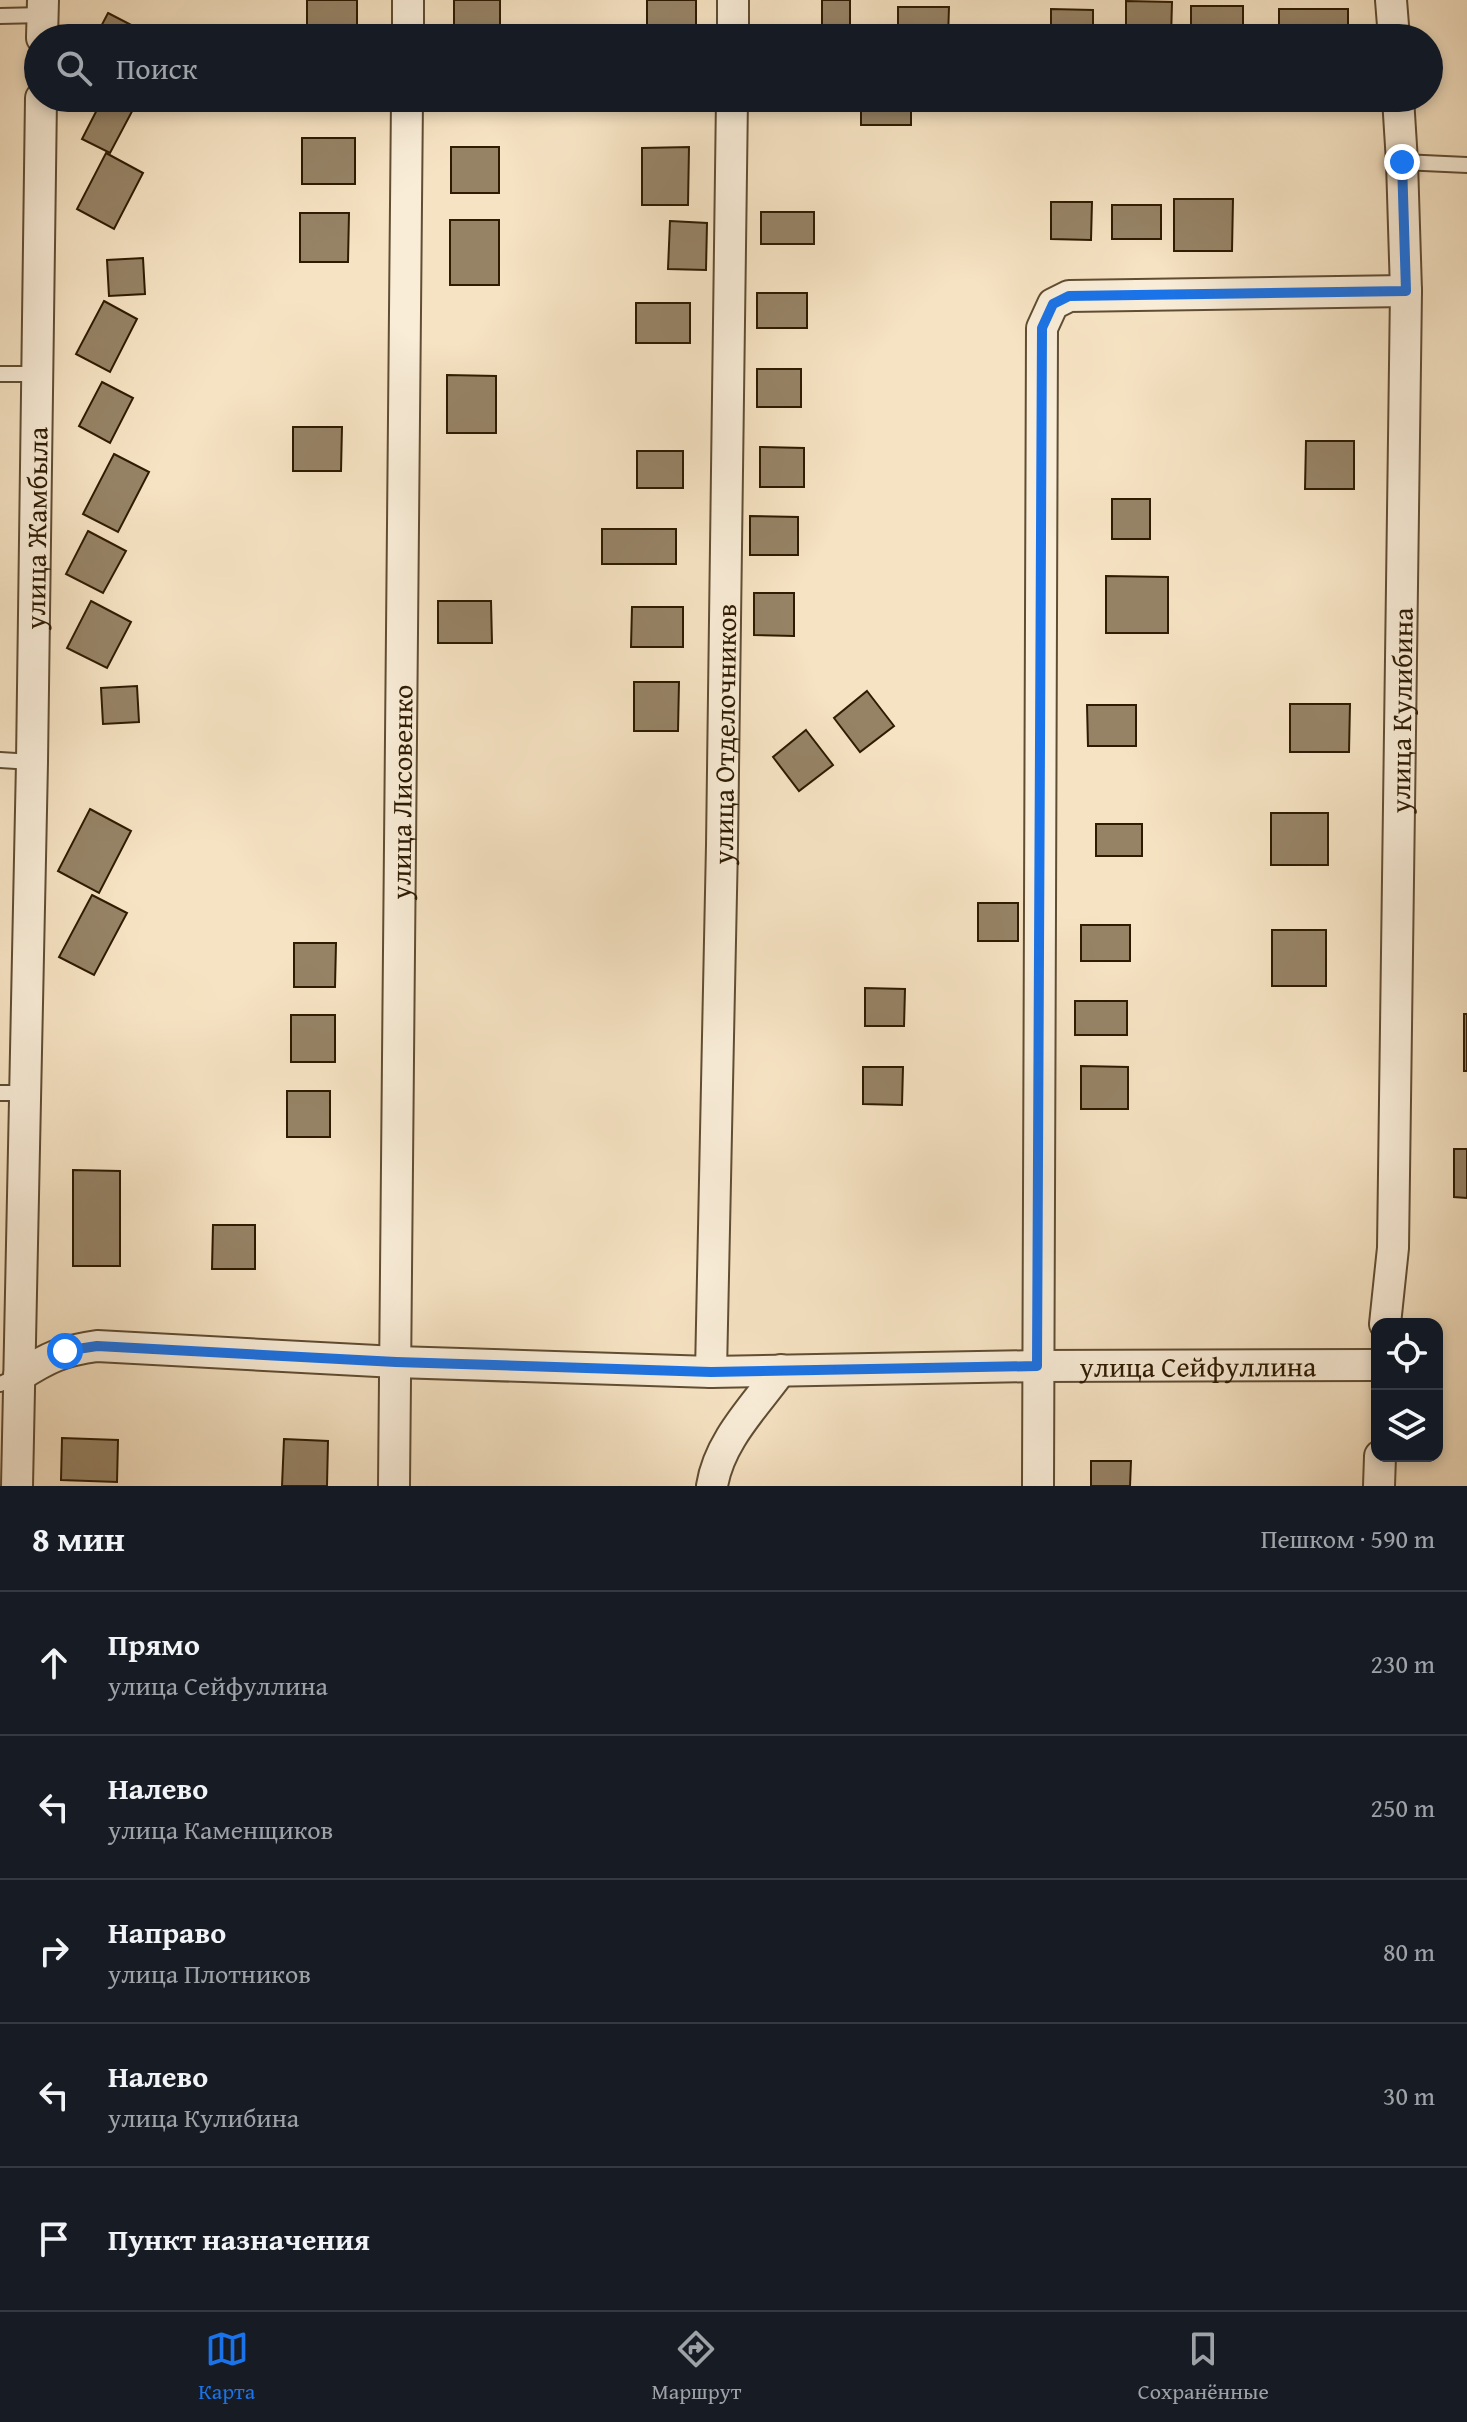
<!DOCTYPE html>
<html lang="ru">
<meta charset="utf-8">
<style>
:root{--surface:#171b24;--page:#20242c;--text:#f1f3f6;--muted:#9ea1a6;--line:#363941;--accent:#1a73e8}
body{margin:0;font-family:"Gentium Book Plus",serif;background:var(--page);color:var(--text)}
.controls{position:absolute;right:24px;bottom:24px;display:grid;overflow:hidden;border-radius:16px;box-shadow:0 4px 12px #0003}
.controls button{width:72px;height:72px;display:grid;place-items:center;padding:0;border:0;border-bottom:2px solid var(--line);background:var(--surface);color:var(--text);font:40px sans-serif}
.stop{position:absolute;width:24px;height:24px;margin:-18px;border:6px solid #1a73e8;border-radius:50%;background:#fff}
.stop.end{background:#1a73e8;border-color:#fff;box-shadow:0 2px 8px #0008}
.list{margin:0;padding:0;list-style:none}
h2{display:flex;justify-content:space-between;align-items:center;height:104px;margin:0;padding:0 32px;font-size:34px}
h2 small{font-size:26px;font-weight:400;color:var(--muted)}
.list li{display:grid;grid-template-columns:52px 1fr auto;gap:24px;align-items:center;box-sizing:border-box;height:144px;padding:0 32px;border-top:2px solid var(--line)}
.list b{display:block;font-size:30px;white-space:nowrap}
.list p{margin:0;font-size:26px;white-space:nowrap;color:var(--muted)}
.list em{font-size:26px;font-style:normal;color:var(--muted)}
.icon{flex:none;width:44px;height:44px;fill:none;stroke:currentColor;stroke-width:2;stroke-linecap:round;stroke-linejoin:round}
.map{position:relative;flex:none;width:1467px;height:1486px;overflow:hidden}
.search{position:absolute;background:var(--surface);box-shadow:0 4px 12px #0003;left:24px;right:24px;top:24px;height:88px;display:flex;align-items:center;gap:20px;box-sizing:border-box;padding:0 28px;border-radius:44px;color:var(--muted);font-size:30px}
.sheet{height:824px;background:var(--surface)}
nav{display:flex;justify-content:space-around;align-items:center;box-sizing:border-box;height:112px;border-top:2px solid var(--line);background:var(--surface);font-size:22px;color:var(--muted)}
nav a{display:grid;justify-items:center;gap:4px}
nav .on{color:var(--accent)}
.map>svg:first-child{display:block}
.building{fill:#968366;stroke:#2e1b02;stroke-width:2}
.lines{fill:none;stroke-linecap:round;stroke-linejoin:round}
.lane-casing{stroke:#604d32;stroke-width:18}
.street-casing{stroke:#604d32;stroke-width:34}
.lane{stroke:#f9edd8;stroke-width:14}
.street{stroke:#f9edd8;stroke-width:30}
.route{stroke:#1a73e8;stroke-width:10}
.labels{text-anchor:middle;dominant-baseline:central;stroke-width:8;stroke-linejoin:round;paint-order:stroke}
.street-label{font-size:28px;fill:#2e1b02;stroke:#f9edd8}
</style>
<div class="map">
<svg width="1467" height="1486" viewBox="0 0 1467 1486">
<rect width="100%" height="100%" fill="#f6e3c3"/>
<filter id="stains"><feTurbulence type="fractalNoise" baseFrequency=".0025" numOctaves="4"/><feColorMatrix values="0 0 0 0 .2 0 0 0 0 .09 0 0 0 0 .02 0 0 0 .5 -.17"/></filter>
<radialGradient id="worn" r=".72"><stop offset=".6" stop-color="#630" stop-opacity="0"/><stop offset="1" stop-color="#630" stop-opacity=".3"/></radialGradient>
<g class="building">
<rect x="307" y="0" width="50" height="38"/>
<polygon points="454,0 500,0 500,26 454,25"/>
<rect x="647" y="0" width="49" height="30"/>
<rect x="822" y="0" width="28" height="38"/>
<polygon points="1126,1 1172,2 1171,38 1126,38"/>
<rect x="1191" y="6" width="52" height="32"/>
<polygon points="898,7 949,7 948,38 898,38"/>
<polygon points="1051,9 1093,10 1093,38 1051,38"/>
<rect x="1279" y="9" width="69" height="29"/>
<polygon points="108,13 139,29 135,38 95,38"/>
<polygon points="103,98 130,98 137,102 110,153 82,139"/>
<rect x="454" y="98" width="49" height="6"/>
<rect x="641" y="98" width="52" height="12"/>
<rect x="861" y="98" width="50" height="27"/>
<rect x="302" y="138" width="53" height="46"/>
<rect x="451" y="147" width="48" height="46"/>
<polygon points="689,147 688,205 642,205 642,148"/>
<polygon points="106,153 143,173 114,229 77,209"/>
<polygon points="1174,199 1233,199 1232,251 1174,251"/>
<polygon points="1051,202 1092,202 1091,240 1051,239"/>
<rect x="1112" y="205" width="49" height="34"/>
<rect x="761" y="212" width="53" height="32"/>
<polygon points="300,213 349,213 348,262 300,262"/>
<rect x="450" y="220" width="49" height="65"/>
<polygon points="670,221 707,223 706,270 668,269"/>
<polygon points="143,258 145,294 109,296 107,260"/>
<rect x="757" y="293" width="50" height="35"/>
<polygon points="104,301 137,319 110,372 76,354"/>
<rect x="636" y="303" width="54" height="40"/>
<rect x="757" y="369" width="44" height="38"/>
<polygon points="447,375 496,376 496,433 447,433"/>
<polygon points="102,382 133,398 110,443 79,426"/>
<polygon points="293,427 342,427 341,471 293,471"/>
<polygon points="1306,441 1354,441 1354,489 1305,489"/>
<polygon points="760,447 804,448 804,487 760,487"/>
<rect x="637" y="451" width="46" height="37"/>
<polygon points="114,454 149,472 118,532 83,514"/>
<rect x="1112" y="499" width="38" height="40"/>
<polygon points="750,516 798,517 798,555 750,555"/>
<rect x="602" y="529" width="74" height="35"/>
<polygon points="88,531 126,551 103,593 66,574"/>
<polygon points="1106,576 1168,577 1168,633 1106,633"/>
<polygon points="754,593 794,593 794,636 754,635"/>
<polygon points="91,601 131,622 107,668 67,648"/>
<polygon points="438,601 491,601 492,643 438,643"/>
<polygon points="632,607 683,607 683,647 631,647"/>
<polygon points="634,682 679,682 678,731 634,731"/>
<polygon points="137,686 139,722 103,724 101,688"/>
<polygon points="867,691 894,726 860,752 834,718"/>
<polygon points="1290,704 1350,704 1349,752 1290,752"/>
<polygon points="1087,705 1136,705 1136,746 1088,746"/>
<polygon points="806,730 833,765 799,791 773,757"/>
<polygon points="90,809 131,831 99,893 58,871"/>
<rect x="1271" y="813" width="57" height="52"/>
<rect x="1096" y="824" width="46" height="32"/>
<polygon points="92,895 127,913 94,975 59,957"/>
<rect x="978" y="903" width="40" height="38"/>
<rect x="1081" y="925" width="49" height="36"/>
<rect x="1272" y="930" width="54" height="56"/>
<polygon points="294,943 336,943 335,987 294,987"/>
<polygon points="865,988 905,989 904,1026 865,1026"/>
<rect x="1075" y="1001" width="52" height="34"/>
<rect x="1464" y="1014" width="3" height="57"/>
<rect x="291" y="1015" width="44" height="47"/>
<polygon points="1081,1066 1128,1067 1128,1109 1081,1109"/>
<polygon points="863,1067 903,1067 902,1105 863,1104"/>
<rect x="287" y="1091" width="43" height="46"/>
<polygon points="1454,1149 1467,1149 1467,1198 1454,1197"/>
<polygon points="73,1170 120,1171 120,1266 73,1266"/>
<polygon points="213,1225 255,1225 255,1269 212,1269"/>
<polygon points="62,1438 118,1440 117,1482 61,1480"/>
<polygon points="284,1439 328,1441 327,1486 282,1486"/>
<polygon points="1091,1461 1131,1461 1130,1486 1091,1486"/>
</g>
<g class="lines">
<defs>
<g id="lane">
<polyline points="0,16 43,15"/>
<polyline points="1402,162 1467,165"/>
<polyline points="0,374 37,374"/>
<polyline points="0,760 32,762"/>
<polyline points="0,1093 25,1093"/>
<polyline points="0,1384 19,1376"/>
</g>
<g id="street">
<polyline points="1391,0 1394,38"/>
<polyline points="42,38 43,0"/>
<polyline points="408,38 408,0"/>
<polyline points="733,38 733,0"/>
<path id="s1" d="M1385 1324 1393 1248 1406 291 1402 162 1398 98"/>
<path id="s2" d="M711 1372 722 845 732 98"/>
<path id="s3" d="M19 1376C49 1357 62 1351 97 1346L396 1362 711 1372 1037 1366 1377 1365"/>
<path id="s4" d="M17 1486 32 762 41 98"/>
<path id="s5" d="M394 1486 407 98"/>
<path d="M712 1486C719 1441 755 1406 781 1370"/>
<polyline points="1038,1486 1042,328 1053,304 1069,296 1406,291"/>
<polyline points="1379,1486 1380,1456"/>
</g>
</defs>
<use href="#lane" class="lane-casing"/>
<use href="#street" class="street-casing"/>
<use href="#lane" class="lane"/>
<use href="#street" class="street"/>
</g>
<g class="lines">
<polyline class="route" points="65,1351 97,1346 396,1362 711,1372 1037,1366 1042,328 1053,304 1069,296 1406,291 1402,162"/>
</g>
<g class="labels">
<g class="street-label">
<text stroke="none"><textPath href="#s4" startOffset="958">улица Жамбыла</textPath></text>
<text stroke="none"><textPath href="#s1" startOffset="614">улица Кулибина</textPath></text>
<text stroke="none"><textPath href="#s2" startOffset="638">улица Отделочников</textPath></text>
<text stroke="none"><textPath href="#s5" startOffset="694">улица Лисовенко</textPath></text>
<text stroke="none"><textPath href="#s3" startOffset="1186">улица Сейфуллина</textPath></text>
</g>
</g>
<rect width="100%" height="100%" filter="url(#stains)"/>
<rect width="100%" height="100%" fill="url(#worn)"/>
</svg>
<div class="controls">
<button><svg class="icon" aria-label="locate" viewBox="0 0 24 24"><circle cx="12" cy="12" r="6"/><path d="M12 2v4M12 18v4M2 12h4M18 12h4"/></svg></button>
<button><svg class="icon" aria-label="layers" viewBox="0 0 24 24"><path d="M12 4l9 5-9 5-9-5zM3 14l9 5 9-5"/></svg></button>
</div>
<div class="stop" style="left:65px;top:1351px"></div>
<div class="stop end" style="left:1402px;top:162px"></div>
<div class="search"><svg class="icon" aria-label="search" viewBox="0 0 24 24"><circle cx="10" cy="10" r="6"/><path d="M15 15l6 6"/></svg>Поиск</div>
</div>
<section class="sheet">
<h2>8 мин<small>Пешком · 590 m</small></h2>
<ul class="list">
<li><svg class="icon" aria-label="ahead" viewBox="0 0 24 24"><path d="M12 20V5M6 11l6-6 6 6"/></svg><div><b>Прямо</b><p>улица Сейфуллина</p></div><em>230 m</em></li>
<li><svg class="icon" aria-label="left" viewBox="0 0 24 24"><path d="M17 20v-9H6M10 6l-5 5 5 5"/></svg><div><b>Налево</b><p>улица Каменщиков</p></div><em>250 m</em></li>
<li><svg class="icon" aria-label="right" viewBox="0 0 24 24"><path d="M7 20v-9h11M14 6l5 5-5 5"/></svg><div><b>Направо</b><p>улица Плотников</p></div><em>80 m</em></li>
<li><svg class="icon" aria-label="left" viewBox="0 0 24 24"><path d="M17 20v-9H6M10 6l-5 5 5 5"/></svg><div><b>Налево</b><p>улица Кулибина</p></div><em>30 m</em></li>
<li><svg class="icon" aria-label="arrive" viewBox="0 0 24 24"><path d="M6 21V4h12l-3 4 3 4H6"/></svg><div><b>Пункт назначения</b></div></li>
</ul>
</section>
<nav>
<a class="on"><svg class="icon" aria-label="map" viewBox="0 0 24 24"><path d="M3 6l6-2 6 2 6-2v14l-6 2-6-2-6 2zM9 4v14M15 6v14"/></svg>Карта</a>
<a><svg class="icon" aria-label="directions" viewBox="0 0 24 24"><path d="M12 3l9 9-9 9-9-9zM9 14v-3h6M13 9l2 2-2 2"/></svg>Маршрут</a>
<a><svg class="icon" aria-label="saved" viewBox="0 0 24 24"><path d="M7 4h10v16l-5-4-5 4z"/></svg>Сохранённые</a>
</nav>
